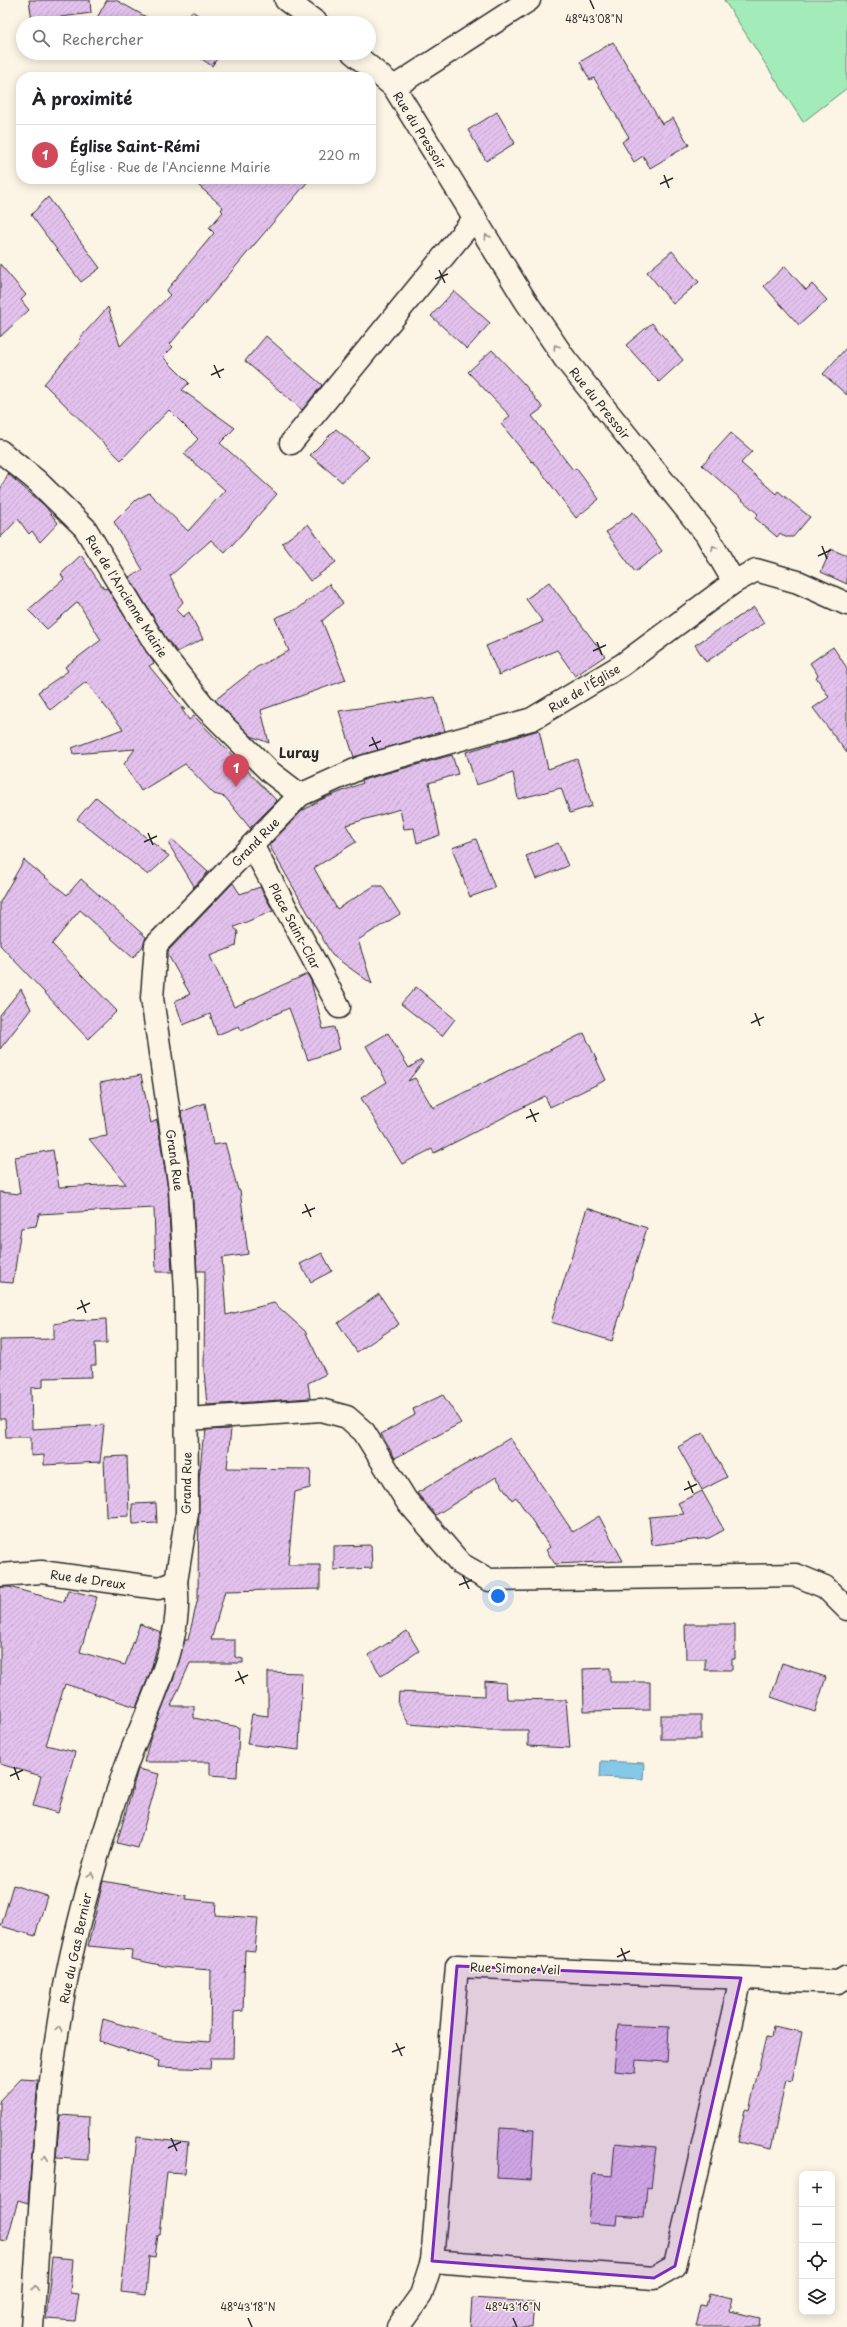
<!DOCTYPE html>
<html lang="fr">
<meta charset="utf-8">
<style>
:root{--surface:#fff;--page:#f6f6f6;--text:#202124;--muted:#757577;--line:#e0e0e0;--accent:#d1495b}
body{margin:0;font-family:"Playpen Sans",sans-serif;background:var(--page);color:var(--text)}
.controls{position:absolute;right:12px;bottom:12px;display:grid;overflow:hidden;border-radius:8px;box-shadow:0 2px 10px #0003}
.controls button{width:36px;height:36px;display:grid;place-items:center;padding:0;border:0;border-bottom:1px solid var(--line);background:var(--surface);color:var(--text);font:20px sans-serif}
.you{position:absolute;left:498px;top:1596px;width:14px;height:14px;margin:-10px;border:3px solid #fff;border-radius:50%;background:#1a73e8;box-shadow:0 0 0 6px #1a73e833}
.badge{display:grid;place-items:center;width:26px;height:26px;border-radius:50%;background:var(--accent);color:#fff;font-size:13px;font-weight:700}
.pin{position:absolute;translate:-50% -33px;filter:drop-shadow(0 1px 2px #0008)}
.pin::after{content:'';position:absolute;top:21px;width:14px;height:12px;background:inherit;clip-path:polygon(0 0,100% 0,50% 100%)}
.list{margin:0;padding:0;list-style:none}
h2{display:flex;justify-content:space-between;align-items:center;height:52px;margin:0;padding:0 16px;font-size:17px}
h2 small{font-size:13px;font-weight:400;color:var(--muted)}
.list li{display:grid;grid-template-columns:26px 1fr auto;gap:12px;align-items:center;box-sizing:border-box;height:60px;padding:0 16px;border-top:1px solid var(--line)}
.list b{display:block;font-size:15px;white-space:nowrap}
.list p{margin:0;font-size:13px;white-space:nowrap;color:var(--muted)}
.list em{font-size:13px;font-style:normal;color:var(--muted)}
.icon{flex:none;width:22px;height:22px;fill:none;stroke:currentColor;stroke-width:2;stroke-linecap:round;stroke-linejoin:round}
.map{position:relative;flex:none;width:847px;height:2327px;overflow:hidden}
.search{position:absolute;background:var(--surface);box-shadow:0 2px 10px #0003;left:16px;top:16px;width:360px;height:44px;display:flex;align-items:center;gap:10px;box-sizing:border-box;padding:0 14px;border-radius:22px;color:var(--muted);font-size:15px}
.panel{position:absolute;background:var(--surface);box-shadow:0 2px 10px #0003;left:16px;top:72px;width:360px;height:112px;border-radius:16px}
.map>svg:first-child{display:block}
.green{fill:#a3ebb9;stroke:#678b72}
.water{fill:#86c8e7;stroke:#62899c}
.building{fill:url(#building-hatch);stroke:#2b2b2b}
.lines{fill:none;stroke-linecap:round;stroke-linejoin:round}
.street-casing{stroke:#2b2b2b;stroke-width:25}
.secondary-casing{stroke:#2b2b2b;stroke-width:25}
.street{stroke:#fcf5e5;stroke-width:22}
.secondary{stroke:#fcf5e5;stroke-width:22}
.oneway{stroke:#949088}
.marked{fill:#7b2cbf;fill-opacity:0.2;stroke:#7b2cbf;stroke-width:3;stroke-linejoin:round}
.ticks{fill:none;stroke:#2b2b2b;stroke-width:1.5}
.labels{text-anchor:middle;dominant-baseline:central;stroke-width:3;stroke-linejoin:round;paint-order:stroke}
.street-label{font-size:12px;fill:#2b2b2b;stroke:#fcf5e5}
.quarter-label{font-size:14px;font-weight:bold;fill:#2b2b2b;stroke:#fcf5e5}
.ticks-label{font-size:10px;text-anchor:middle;fill:#2b2b2b;stroke:#fcf5e5;stroke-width:3;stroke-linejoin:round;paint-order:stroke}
</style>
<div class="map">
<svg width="847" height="2327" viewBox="0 0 847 2327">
<defs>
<pattern id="building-hatch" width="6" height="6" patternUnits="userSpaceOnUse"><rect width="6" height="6" fill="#e3c2ee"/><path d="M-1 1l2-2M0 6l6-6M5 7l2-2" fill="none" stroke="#c3a7cc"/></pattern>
</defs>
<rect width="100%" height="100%" fill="#fcf5e5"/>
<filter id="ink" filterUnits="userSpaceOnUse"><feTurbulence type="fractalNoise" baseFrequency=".025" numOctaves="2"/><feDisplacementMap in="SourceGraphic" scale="8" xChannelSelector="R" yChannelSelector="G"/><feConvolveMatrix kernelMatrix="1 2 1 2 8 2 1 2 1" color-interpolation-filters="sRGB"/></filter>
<g filter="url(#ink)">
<polygon class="green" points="724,0 847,0 847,88 803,122"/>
<polygon class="water" points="601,1761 644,1763 643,1779 600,1777"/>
<g class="building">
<polygon points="29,0 90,0 91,13 32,21"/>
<polygon points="107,0 116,0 157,23 94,23"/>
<polygon points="192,11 210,23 184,23"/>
<polygon points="613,42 662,124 673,118 689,145 650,168 643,156 634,162 622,142 629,137 594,78 590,80 580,62"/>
<polygon points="193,53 221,53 212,66"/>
<polygon points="497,112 515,143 486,161 468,130"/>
<polygon points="191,179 310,179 170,344 173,347 163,357 189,383 182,390 235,428 220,443 277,494 225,553 211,540 170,576 183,602 176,610 183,617 189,612 203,639 177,652 166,638 129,577 143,570 114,522 136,500 149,493 188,531 225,490 184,454 198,439 169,410 121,460 44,384 81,341 79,339 108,307 120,346 170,295 166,291 214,233 209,228 223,212 221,210 223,207"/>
<polygon points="48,197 100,268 81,282 31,215"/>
<polygon points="672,251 699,282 673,304 647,272"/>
<polygon points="0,264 26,295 21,300 29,310 0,337"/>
<polygon points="785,266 806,290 812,284 827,300 799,325 764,286"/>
<polygon points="454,291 490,323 467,349 431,316"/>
<polygon points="652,323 683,360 659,382 626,345"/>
<polygon points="266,336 322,385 302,410 245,361"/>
<polygon points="847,347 847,395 823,374"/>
<polygon points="492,350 525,385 543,408 532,416 573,470 576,468 599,499 576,518 533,461 532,462 501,424 510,416 468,372"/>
<polygon points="336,429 369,457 342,482 310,455"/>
<polygon points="731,433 752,451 741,463 776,494 778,491 810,517 793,537 785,537 780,533 777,537 755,518 758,514 702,465"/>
<polygon points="8,474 45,506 58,523 40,542 32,531 29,534 18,519 0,538 0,490"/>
<polygon points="633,512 662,551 635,572 606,532"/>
<polygon points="308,524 336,562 310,581 282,543"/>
<polygon points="831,549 847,556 847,584 821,572"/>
<polygon points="81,555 104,589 107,588 154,663 149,666 185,710 181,708 189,720 194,716 277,801 250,828 225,797 214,794 185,764 141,791 124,764 135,749 73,754 72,748 123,729 86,682 50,710 38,692 68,671 65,667 101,640 78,602 47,629 28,610 64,579 61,574"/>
<polygon points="549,582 605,656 575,676 557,650 499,675 486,646 543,622 526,599"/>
<polygon points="329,584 343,603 322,621 346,680 261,710 269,743 251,736 215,700 257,667 289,651 275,618 299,608"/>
<polygon points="754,607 764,623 706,662 695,645"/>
<polygon points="833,647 847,668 847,753 813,708 829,697 816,677 818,675 810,663"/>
<polygon points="435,697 445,731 354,757 339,711"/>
<polygon points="539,730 548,769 577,759 592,806 570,813 561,788 518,799 513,773 476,785 466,752"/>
<polygon points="452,755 458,774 429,783 440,835 417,843 414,828 404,829 400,809 346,825 356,842 314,868 337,909 374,886 382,886 400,914 358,940 372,984 332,955 269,845 302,811 320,800 363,783 362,781 366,779"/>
<polygon points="96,797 169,856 148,875 77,819"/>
<polygon points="172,839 208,872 193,888 194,886 168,843"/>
<polygon points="476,839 495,888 470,897 452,848"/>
<polygon points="558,843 568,866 536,879 526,856"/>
<polygon points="24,860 67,895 81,879 146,937 143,946 133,958 80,910 52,944 117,1011 88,1039 0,945 0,902"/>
<polygon points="233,883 240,894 260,887 273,911 234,927 238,932 236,946 210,956 234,1007 307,974 311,981 323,1029 334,1027 340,1049 308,1060 289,1008 241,1030 239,1026 217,1035 210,1014 183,1025 175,1001 190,994 168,955 168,951"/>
<polygon points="416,987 455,1019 442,1036 401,1004"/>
<polygon points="21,989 31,1009 0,1049 0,1015"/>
<polygon points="388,1033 409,1068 421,1060 423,1062 408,1081 415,1078 433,1108 584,1033 606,1080 550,1107 545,1096 434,1153 432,1149 402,1164 361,1098 387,1082 366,1046"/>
<polygon points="141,1075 151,1123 157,1120 168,1190 172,1272 156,1272 154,1208 39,1214 36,1226 21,1228 13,1283 0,1282 0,1192 20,1194 15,1157 53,1150 59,1187 126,1184 89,1139 107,1136 100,1083"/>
<polygon points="205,1103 213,1145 225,1143 238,1190 240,1190 248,1254 222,1258 226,1315 274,1303 305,1331 326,1374 308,1383 310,1398 207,1405 204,1371 205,1271 197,1271 192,1187 181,1112"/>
<polygon points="587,1208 647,1228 612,1341 551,1322"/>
<polygon points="322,1253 332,1271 311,1282 300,1264"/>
<polygon points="379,1294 399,1324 357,1352 338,1323"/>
<polygon points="106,1319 107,1343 95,1343 96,1365 91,1365 92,1377 43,1378 43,1387 31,1388 32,1429 104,1425 100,1462 44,1465 44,1455 31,1456 31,1437 6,1437 5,1419 0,1419 0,1340 54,1339 54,1324 72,1321"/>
<polygon points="443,1395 461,1423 395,1458 381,1434 415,1415 413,1409"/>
<polygon points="231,1429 227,1468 311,1469 310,1488 295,1492 288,1565 320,1565 320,1589 225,1591 211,1640 235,1640 235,1657 243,1659 243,1663 190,1663 171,1706 194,1706 194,1718 239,1727 237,1777 210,1775 210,1762 144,1762 151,1736 173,1681 185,1640 188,1640 198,1598 199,1480 203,1440 205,1439 206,1430"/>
<polygon points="703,1433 727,1477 702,1490 678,1447"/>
<polygon points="510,1438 573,1532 599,1516 623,1561 555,1564 546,1550 550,1547 516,1497 512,1500 496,1477 436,1515 417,1493"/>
<polygon points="127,1456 129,1516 106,1517 104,1457"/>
<polygon points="702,1491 724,1530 709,1538 652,1545 649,1517 684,1514 678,1503"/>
<polygon points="156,1503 157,1523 133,1524 132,1504"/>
<polygon points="371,1545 372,1568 334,1570 334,1546"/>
<polygon points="0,1587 9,1587 64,1602 68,1590 97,1597 80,1652 125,1665 140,1624 161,1632 150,1673 136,1707 65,1684 46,1745 75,1752 58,1813 33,1806 41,1776 0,1764"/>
<polygon points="685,1624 735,1624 735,1659 732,1659 732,1670 705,1670 705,1659 686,1659"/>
<polygon points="407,1631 419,1651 381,1676 369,1655"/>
<polygon points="782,1663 826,1677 815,1712 771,1697"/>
<polygon points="610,1668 610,1682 650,1682 650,1710 584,1711 583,1669"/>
<polygon points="268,1672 302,1673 299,1750 247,1744 252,1714 268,1716"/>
<polygon points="485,1681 506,1683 507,1699 566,1700 570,1748 528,1746 528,1730 484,1730 409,1724 398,1705 399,1692 485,1696"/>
<rect x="661" y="1715" width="40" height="24"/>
<polygon points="138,1769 159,1774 138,1848 117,1843"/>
<polygon points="103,1881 187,1896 186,1899 216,1902 215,1915 258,1918 255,1951 245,1950 243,2011 234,2012 233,2058 211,2058 210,2069 158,2067 159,2061 99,2041 103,2019 169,2039 210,2042 211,1970 170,1967 131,1959 132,1950 88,1946"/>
<polygon points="13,1885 47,1896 35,1936 1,1926"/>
<polygon points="618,2025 669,2027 667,2062 636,2060 635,2073 614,2071"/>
<polygon points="773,2026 802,2032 792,2081 786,2080 771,2149 738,2142 745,2109 749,2110 766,2037 771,2038"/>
<polygon points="21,2079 38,2080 28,2203 18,2200 7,2241 0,2240 0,2101"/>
<polygon points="60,2115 89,2117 88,2160 56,2158"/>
<polygon points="500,2128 534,2130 531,2180 497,2178"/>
<polygon points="137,2137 188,2143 185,2173 167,2172 160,2235 158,2235 155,2257 149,2256 146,2295 121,2292"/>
<polygon points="615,2143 656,2147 651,2188 647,2187 644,2218 617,2216 616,2225 588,2223 593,2174 612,2176"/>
<polygon points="52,2257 73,2259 70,2293 79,2294 75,2321 46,2319"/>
<polygon points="709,2294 732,2299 729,2311 760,2318 759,2327 696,2327 701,2305 706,2306"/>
<polygon points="472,2298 534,2302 532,2327 470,2327"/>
</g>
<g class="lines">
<defs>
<g id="street">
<polyline points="286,0 317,23"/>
<polyline points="353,53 394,87 525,300 565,359 706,534 734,582"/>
<polyline points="394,87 529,0"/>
<polyline points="291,443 475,218"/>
<polyline points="252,845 339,1007"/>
<polyline points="188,1419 321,1410 347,1417 364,1432 406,1500 461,1564 489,1580 796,1575 825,1587 847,1609"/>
<polyline points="432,2261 654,2278 675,2266 741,1978"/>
<path d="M32 2327C41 2210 44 2091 67 1976 81 1905 102 1837 125 1769 145 1710 185 1645 176 1582"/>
<polyline points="398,2327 421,2295 432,2261 457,1966 838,1982 847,1977"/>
</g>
<g id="secondary">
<polyline points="0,451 37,481 85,528 156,645 204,706 270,772 300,795"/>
<polyline points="0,1575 41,1572 159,1588 176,1582 187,1513 186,1292 180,1189 152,998 156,945 300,795 362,767 532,719 622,665 734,582 756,570 798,582 847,604"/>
</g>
</defs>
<use href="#street" class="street-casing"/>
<use href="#secondary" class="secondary-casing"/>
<use href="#street" class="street"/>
<use href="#secondary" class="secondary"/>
</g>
<defs><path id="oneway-chevron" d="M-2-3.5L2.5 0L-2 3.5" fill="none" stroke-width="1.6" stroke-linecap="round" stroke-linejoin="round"/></defs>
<g class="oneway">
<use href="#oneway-chevron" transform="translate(487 237) rotate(-121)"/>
<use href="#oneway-chevron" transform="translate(556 347) rotate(-124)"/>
<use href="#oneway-chevron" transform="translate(714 548) rotate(-120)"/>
<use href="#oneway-chevron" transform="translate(91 1875) rotate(-75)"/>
<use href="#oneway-chevron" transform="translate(59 2029) rotate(-81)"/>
<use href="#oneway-chevron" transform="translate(45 2158) rotate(-86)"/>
<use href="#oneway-chevron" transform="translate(35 2288) rotate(-86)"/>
</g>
</g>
<path class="marked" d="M457 1966 741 1978 675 2266 654 2278 432 2261Z"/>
<path class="ticks" d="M590 0 594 9M664 175 669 188M660 184 673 178M439 270 445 283M435 279 448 274M214 365 220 378M211 375 224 369M822 546 827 559M818 556 831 550M597 642 602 655M593 651 606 645M372 737 378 750M369 746 381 741M148 833 153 845M144 842 157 836M755 1013 760 1026M751 1023 764 1017M530 1109 536 1122M526 1118 539 1113M305 1204 311 1217M302 1213 315 1208M81 1300 86 1313M77 1309 90 1303M688 1481 693 1493M684 1490 697 1484M463 1576 469 1589M459 1585 472 1580M238 1671 244 1684M235 1681 248 1675M14 1767 19 1780M10 1776 23 1770M621 1948 626 1961M617 1957 630 1951M396 2043 402 2056M392 2052 405 2047M171 2138 177 2151M168 2148 181 2142M248 2318 252 2327M513 2318 517 2327"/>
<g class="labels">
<g class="street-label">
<text transform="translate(420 130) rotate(58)">Rue du Pressoir</text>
<text transform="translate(600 403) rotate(51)">Rue du Pressoir</text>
<text transform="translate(127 596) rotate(58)">Rue de l'Ancienne Mairie</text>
<text transform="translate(584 688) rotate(-31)">Rue de l'Église</text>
<text transform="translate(255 842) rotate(-46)">Grand Rue</text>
<text transform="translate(295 926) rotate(62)">Place Saint-Clar</text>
<text transform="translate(175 1160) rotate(82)">Grand Rue</text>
<text transform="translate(186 1483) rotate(-89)">Grand Rue</text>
<text transform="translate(88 1579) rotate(8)">Rue de Dreux</text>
<text transform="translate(75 1948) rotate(-78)">Rue du Gas Bernier</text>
<text transform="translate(515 1968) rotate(2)">Rue Simone Veil</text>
</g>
<g class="quarter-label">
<text x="299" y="752">Luray</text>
</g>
</g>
<g class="ticks-label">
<text x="594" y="23">48°43'08"N</text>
<text x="248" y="2311">48°43'18"N</text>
<text x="513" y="2311">48°43'16"N</text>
</g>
</svg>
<div class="controls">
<button>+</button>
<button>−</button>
<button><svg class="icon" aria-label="locate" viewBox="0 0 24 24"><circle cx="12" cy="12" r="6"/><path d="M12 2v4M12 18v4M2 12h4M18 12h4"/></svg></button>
<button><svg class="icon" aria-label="layers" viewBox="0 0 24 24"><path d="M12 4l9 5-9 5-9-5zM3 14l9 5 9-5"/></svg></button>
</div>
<div class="you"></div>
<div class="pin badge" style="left:236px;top:787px">1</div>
<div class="search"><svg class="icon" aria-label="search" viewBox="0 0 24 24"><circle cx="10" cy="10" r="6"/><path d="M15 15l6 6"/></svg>Rechercher</div>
<section class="panel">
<h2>À proximité<small></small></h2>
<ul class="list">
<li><span class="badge">1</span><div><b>Église Saint-Rémi</b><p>Église · Rue de l'Ancienne Mairie</p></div><em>220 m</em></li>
</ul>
</section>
</div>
